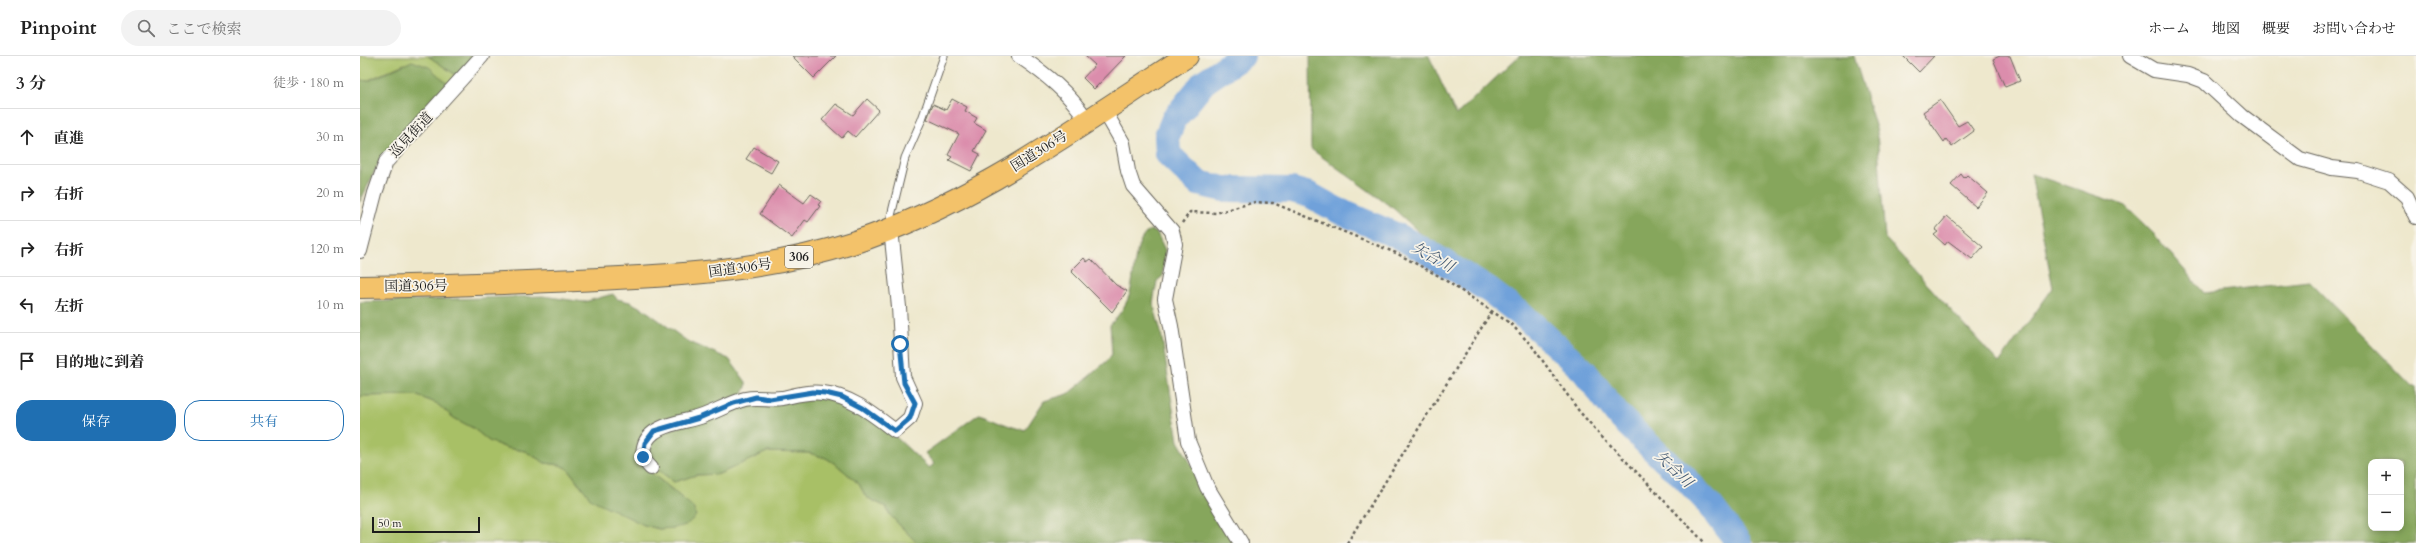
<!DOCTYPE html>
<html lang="ja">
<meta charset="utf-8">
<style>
:root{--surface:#fff;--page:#f2f2f2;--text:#222;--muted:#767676;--line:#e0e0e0;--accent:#1f6fb2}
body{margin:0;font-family:Cardo,"Noto Serif JP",serif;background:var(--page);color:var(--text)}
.controls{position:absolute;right:12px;bottom:12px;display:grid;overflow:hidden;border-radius:8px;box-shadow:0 2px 6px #0003}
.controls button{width:36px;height:36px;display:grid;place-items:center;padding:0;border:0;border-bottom:1px solid var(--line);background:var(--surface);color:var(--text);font:20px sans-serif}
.scale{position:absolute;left:12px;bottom:10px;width:108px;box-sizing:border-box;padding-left:4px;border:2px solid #1c1c1c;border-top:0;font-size:11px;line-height:14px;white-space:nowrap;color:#1c1c1c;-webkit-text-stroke:3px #f7f3e8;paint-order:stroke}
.stop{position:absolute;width:12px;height:12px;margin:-9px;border:3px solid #1f6fb2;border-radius:50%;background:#fff}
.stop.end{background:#1f6fb2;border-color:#fff;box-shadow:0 1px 4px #0008}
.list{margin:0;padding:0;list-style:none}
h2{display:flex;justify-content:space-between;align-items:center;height:52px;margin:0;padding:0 16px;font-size:17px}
h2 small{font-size:13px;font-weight:400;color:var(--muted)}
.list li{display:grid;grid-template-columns:26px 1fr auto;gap:12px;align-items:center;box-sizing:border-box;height:56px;padding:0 16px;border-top:1px solid var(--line)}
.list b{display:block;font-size:15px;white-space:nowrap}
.list em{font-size:13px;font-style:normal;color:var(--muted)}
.actions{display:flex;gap:8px;padding:12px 16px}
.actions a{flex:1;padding:9px 0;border:1px solid var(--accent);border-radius:16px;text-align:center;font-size:14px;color:var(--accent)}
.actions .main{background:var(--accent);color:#fff}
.icon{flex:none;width:22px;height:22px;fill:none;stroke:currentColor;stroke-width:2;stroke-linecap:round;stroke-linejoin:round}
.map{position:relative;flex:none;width:2056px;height:487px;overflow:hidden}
header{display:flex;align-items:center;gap:24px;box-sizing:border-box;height:56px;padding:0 20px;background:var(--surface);border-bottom:1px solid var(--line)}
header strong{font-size:19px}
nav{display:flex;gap:22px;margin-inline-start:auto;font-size:14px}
.search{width:280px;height:36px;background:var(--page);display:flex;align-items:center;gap:10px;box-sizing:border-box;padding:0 14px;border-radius:22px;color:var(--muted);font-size:15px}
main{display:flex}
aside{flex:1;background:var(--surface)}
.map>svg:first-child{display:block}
.green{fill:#a8c066;stroke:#626e41}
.forest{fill:#86a65b;stroke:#51613c;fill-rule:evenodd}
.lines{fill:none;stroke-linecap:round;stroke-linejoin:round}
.river{stroke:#70a1da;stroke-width:26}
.building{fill:#db8dac}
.service-casing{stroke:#66635a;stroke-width:9}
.minor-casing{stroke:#66635a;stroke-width:16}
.trunk-casing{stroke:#66635a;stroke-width:24}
.path{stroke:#66635a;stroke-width:2.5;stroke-dasharray:3 3;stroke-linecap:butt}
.service{stroke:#fff;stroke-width:7}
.minor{stroke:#fff;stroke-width:14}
.trunk{stroke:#f3c26a;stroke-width:22}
.route{stroke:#1f6fb2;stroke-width:5}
.labels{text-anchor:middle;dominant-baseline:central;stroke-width:3.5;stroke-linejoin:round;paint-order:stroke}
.shield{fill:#f7f3e8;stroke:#5e5c59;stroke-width:1}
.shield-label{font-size:13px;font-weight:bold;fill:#1c1c1c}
.street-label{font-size:14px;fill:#1c1c1c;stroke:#f7f3e8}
.water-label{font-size:15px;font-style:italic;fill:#425871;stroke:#f7f3e8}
</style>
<header>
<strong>Pinpoint</strong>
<div class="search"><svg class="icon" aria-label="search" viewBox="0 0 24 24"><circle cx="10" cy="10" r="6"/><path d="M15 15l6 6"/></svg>ここで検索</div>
<nav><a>ホーム</a><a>地図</a><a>概要</a><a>お問い合わせ</a></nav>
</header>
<main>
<aside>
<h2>3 分<small>徒歩 · 180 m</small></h2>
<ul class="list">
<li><svg class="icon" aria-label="ahead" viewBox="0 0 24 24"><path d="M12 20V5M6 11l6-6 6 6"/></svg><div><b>直進</b></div><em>30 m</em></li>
<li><svg class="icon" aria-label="right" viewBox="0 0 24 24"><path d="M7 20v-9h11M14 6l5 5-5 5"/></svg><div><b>右折</b></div><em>20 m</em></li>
<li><svg class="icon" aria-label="right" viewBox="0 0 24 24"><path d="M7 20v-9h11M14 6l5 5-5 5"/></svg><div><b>右折</b></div><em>120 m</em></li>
<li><svg class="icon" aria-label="left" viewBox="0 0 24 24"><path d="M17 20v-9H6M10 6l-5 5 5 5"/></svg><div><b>左折</b></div><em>10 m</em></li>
<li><svg class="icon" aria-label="arrive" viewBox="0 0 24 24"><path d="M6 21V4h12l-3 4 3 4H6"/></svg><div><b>目的地に到着</b></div></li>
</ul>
<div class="actions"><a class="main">保存</a><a>共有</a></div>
</aside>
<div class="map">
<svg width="2056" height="487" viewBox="0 0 2056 487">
<rect width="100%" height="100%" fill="#f7f3e8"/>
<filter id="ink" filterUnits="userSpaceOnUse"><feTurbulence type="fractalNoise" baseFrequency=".025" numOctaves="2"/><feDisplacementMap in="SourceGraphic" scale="8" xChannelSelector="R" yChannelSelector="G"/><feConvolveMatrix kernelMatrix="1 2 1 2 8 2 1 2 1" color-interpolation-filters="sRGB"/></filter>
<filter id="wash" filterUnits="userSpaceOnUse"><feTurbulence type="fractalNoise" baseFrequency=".012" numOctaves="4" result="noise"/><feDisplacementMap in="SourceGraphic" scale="16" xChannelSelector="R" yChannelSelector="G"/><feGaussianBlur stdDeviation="0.9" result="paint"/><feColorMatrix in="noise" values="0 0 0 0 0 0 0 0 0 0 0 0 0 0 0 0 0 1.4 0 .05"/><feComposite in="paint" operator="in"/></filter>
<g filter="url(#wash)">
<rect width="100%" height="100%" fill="#eee8cd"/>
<g class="green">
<polygon points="0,0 68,0 96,19 89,29 44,8 4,26 0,24"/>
<polygon points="55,339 76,347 94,362 113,372 129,385 147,392 165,395 185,407 200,409 208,413 219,428 284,469 299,473 326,469 318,438 290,416 293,410 314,426 336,419 359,418 407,396 449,397 466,402 477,409 499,428 506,441 526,451 530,459 557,487 0,487 0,340"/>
</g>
<g class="forest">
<polygon points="68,0 116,0 96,19"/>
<path d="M950 0H1069L1096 59 1159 0H1494L1517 76 1525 182 1639 307 1693 232 1671 118 1764 149 1793 177 1844 237 1949 225 2052 330H2056V487H1395L1034 153 951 93ZM2011 406H2041V472H2011Z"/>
<polygon points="52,5 69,11 89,29 21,102 0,146 0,24 8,25"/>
<path d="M790 174 797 177 805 194 803 220 797 225 793 247 801 276 818 385 876 487H557L530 459 526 451 506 441 499 428 477 409 466 402 449 397 407 396 359 418 336 419 314 426C295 410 289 413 290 386L300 377 378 350 434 341 480 344 522 368 569 412 574 408 565 397 619 358C635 363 648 371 665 374L684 345 708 338 747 305 752 298 750 269C758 260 765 251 769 240 776 221 771 186 790 174Z"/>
<polygon points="253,238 257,243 270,246 285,254 327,285 369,303 386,326 386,331 382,340 289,375 290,416 333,451 336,460 326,469 314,472 299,473 284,469 231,443 208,413 200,409 185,407 165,395 147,392 129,385 113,372 94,362 76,347 55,339 0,340 0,246 183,240 224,246"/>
</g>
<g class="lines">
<polyline class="river" points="882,0 844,26 814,63 807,80 808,98 838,127 864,133 932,134 950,139 977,154 1042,182 1074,200 1130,235 1167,263 1224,315 1257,358 1304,404 1322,419 1350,449 1379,487"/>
</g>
<g id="blocks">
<g class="building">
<polygon points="432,0 476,0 454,22"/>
<polygon points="725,0 766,0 734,33 723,22 735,9"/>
<polygon points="1543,0 1574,0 1559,16"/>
<polygon points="1640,0 1650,0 1660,25 1645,31 1633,3"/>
<polygon points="507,43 519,54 495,81 488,75 482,82 462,64 476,48 493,59"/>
<polygon points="592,43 607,51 605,55 617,62 614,67 626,74 614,95 620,98 611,115 589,104 592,101 588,99 599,78 567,63 573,48 586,54"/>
<polygon points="1580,44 1598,70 1607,65 1614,75 1592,91 1586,83 1584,86 1563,56"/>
<polygon points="394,91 418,105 411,117 386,103"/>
<polygon points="1601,118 1604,122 1607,119 1628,137 1616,151 1591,129"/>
<polygon points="419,129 444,147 451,138 461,145 458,149 460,150 448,166 445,164 432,182 400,158"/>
<polygon points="1587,160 1623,191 1612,203 1588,185 1585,189 1574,179 1578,176 1575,174"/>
<polygon points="724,202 727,206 731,203 756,229 767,235 752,256 711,215"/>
</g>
</g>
</g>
<g filter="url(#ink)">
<use href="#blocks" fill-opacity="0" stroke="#66635a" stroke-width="1"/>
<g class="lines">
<defs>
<polyline id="service" points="531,170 531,160 545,102 562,63 584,0"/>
<g id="minor">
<path d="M659 0C687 19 708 36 727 64"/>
<polyline points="1770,0 1794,14 1828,19 1844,25 1882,60 1940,103 1972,112 1998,115 2029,125 2047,141 2056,161"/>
<polyline points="744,54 763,87 768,115 773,130 812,175 815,188 805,243 811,270 828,385 847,431 881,487"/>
<polyline points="0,195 15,137 26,106 122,0"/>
<path d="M291 412C284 405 282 400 284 391 289 368 322 367 340 361 355 356 370 347 385 343 398 340 409 344 422 342 436 339 449 335 463 337 491 340 514 359 535 375L550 362 555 347 543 321 539 251 531 173"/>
</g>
<path id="trunk" d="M0 231C72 230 145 227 217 224 310 220 402 216 492 187 614 148 721 68 827 0"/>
</defs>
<use href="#service" class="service-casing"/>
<use href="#minor" class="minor-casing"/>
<use href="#trunk" class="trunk-casing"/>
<g class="path">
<polyline points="822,167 830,156 856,157 895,146 913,147 1036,197 1079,220 1151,268 1172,290 1219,355 1236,374 1345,487"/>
<polyline points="987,487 1132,255"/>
</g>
<use href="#service" class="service"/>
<use href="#minor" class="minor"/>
<use href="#trunk" class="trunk"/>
</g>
</g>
<g class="lines" filter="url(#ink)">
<polyline class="route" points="283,401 285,387 294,375 339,362 374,347 396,341 410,343 453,336 465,337 482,341 503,352 535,375 550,362 555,347 544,327 540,288"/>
</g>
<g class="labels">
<rect class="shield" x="425" y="190" width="28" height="22" rx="3"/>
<g class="shield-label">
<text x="439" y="201">306</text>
</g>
<g class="street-label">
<text transform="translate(51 79) rotate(-47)">巡見街道</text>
<text transform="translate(679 95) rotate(-32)">国道306号</text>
<text transform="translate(380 212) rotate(-8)">国道306号</text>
<text transform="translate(56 230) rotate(-1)">国道306号</text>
</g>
<g class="water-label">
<text transform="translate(1073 201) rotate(29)">矢合川</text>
<text transform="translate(1314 413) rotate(44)">矢合川</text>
</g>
</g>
</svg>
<div class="controls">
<button>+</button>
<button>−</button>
</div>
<div class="scale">50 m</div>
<div class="stop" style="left:540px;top:288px"></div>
<div class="stop end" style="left:283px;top:401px"></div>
</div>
</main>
